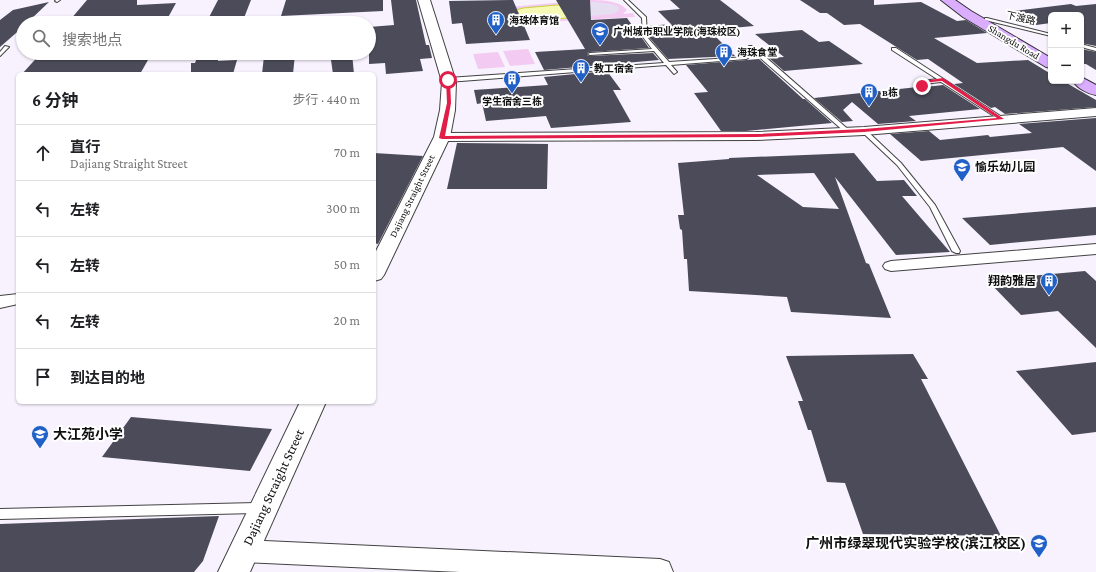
<!DOCTYPE html>
<html lang="zh">
<meta charset="utf-8">
<style>
:root{--surface:#fff;--page:#f6f6f6;--text:#202124;--muted:#757577;--line:#e0e0e0}
body{margin:0;font-family:"Crimson Pro","Noto Sans SC",serif;background:var(--page);color:var(--text)}
.controls{position:absolute;right:12px;top:12px;display:grid;overflow:hidden;border-radius:6px;box-shadow:0 1px 3px #0004}
.controls button{width:36px;height:36px;display:grid;place-items:center;padding:0;border:0;border-bottom:1px solid var(--line);background:var(--surface);color:var(--text);font:20px sans-serif}
.stop{position:absolute;width:12px;height:12px;margin:-9px;border:3px solid #e11d48;border-radius:50%;background:#fff}
.stop.end{background:#e11d48;border-color:#fff;box-shadow:0 1px 4px #0008}
.list{margin:0;padding:0;list-style:none}
h2{display:flex;justify-content:space-between;align-items:center;height:52px;margin:0;padding:0 16px;font-size:17px}
h2 small{font-size:13px;font-weight:400;color:var(--muted)}
.list li{display:grid;grid-template-columns:26px 1fr auto;gap:12px;align-items:center;box-sizing:border-box;height:56px;padding:0 16px;border-top:1px solid var(--line)}
.list b{display:block;font-size:15px;white-space:nowrap}
.list p{margin:0;font-size:13px;white-space:nowrap;color:var(--muted)}
.list em{font-size:13px;font-style:normal;color:var(--muted)}
.icon{flex:none;width:22px;height:22px;fill:none;stroke:currentColor;stroke-width:2;stroke-linecap:round;stroke-linejoin:round}
.map{position:relative;flex:none;width:1096px;height:572px;overflow:hidden}
.search{position:absolute;background:var(--surface);box-shadow:0 1px 3px #0004;left:16px;top:16px;width:360px;height:44px;display:flex;align-items:center;gap:10px;box-sizing:border-box;padding:0 14px;border-radius:22px;color:var(--muted);font-size:15px}
.panel{position:absolute;background:var(--surface);box-shadow:0 1px 3px #0004;left:16px;top:72px;width:360px;height:332px;border-radius:6px}
.map>svg:first-child{display:block}
.pitch{fill:#f3cbf2}
.plaza{fill:#e6dff1}
.water{fill:#f6f9b4;stroke:#c9d338}
.building{fill:#4c4b59;fill-rule:evenodd}
.lines{fill:none;stroke-linecap:round;stroke-linejoin:round}
.service-casing{stroke:#424242;stroke-width:2}
.minor-casing{stroke:#424242;stroke-width:2}
.tertiary-casing{stroke:#424242;stroke-width:2}
.secondary-casing{stroke:#313131;stroke-width:2}
.service{fill:#fff;fill-rule:evenodd}
.minor{fill:#fff;fill-rule:evenodd}
.tertiary{fill:#fff;fill-rule:evenodd}
.secondary{fill:#daadff;fill-rule:evenodd}
.route{fill:#e11d48}
.labels{text-anchor:middle;dominant-baseline:central;stroke-width:4;stroke-linejoin:round;paint-order:stroke}
.far-street-label{font-size:10px;fill:#0f0f0f;stroke:#fff}
.far-poi-label{font-size:10px;font-weight:bold;fill:#0f0f0f;stroke:#fff;text-anchor:start}
.poi-label{font-size:12px;font-weight:bold;fill:#0f0f0f;stroke:#fff;text-anchor:start}
.near-poi-label{font-size:14px;font-weight:bold;fill:#0f0f0f;stroke:#fff;text-anchor:start}
.near-street-label{font-size:14px;fill:#0f0f0f;stroke:#fff}
</style>
<div class="map">
<svg width="1096" height="572" viewBox="0 0 1096 572">
<rect width="100%" height="100%" fill="#f8f2ff"/>
<g class="pitch">
<path d="M587 0C600 0 619 0 627 10L623 14 633 13 635 17 527 23 517 22 509 7Z"/>
<polygon points="528,49 535,64 510,66 503,51"/>
<polygon points="498,52 505,67 478,69 473,54"/>
</g>
<polygon class="plaza" points="594,2 611,4 617,6 619,8 618,11 613,14 579,17 568,4"/>
<polygon class="water" points="568,4 579,17 531,21 516,18 516,10 523,8"/>
<g class="building">
<polygon points="87,0 137,0 137,5 176,3 165,23 81,23 81,19 70,20"/>
<polygon points="218,0 251,0 242,23 206,23"/>
<polygon points="286,0 383,0 383,11 281,16"/>
<polygon points="391,0 416,0 426,45 429,45 432,58 420,59 423,71 386,74 385,63 369,64 369,27 394,25"/>
<polygon points="513,0 530,40 466,44 462,23 452,24 449,1"/>
<polygon points="556,0 590,0 591,20 627,18 634,28 641,27 642,38 649,48 590,52 587,53 587,55 590,56 653,53 659,60 544,70 535,52 585,49"/>
<polygon points="670,0 720,0 754,26 709,30 735,56 668,59 648,36 648,26 671,24 658,11 680,9"/>
<polygon points="800,0 874,0 874,5 921,2 957,21 966,20 987,33 934,38 977,63 1028,60 1051,74 1051,81 1063,81 1096,100 1096,107 1005,114 995,107 991,108 954,84 963,83 928,59 917,60 860,24 844,25 827,13 820,13"/>
<polygon points="49,2 27,23 23,23 23,27 0,47 0,20 13,10"/>
<polygon points="1071,4 1076,6 1096,4 1096,46 1081,43 1081,15 1051,15 1051,23 1036,25 1006,12"/>
<polygon points="802,30 819,42 829,41 863,64 784,71 769,58 784,57 755,34"/>
<polygon points="1081,49 1096,52 1096,70 1086,64 1081,64"/>
<polygon points="41,53 152,53 140,74 22,74"/>
<polygon points="199,53 218,53 218,61 237,60 233,74 191,74 191,63 195,63"/>
<polygon points="330,53 352,53 354,74 333,74"/>
<polygon points="295,54 293,74 262,74 264,56"/>
<polygon points="759,59 803,99 805,99 832,123 746,131 721,131 694,93 708,92 686,65"/>
<polygon points="607,71 621,90 613,90 631,122 551,128 546,116 486,121 482,103 477,104 474,90 548,85 544,77"/>
<polygon points="943,85 980,109 909,116 916,121 878,124 852,102 843,110 853,121 842,122 814,98 918,87 924,88 926,87"/>
<polygon points="1096,118 1096,171 1063,147 921,161 890,134 929,131 940,140 988,135 990,137 1032,133 1019,124"/>
<polygon points="457,143 548,144 547,189 447,189"/>
<polygon points="374,153 423,156 378,244 374,243"/>
<path d="M854 153 877 181 904 180 917 196H902L950 252 896 255 835 177 866 263 869 264 891 318 791 312 787 297 689 291 687 259H684L682 230 680 229 678 215H684L678 163 729 159V158ZM814 173 839 209 803 207 757 175Z"/>
<polygon points="1096,207 1096,235 990,245 962,218"/>
<polygon points="1085,271 1096,281 1096,348 1058,311 1021,315 987,280"/>
<polygon points="913,354 928,379 921,379 1001,536 863,534 845,483 827,482 811,430 808,430 798,401 803,401 786,356"/>
<polygon points="1096,362 1096,432 1072,435 1016,371"/>
<polygon points="131,417 272,429 250,471 102,457"/>
<polygon points="219,516 203,561 194,572 0,572 0,524"/>
</g>
<g class="lines">
<defs>
<g id="service">
<polygon points="56,0 60,0 57,2 55,1"/>
<polygon points="624,0 628,0 646,17 647,37 669,62 746,57 748,58 746,59 671,65 677,72 674,74 666,65 448,82 445,80 448,78 664,63 654,51 590,55 588,54 590,53 652,49 643,37 642,18"/>
<polygon points="987,18 1051,34 1051,36 985,20 985,18"/>
<polygon points="1081,44 1096,48 1096,51 1081,47"/>
<polygon points="5,46 9,47 0,56 0,52"/>
<polygon points="749,46 753,46 850,131 850,133 846,133 749,48"/>
<polygon points="892,48 896,48 1005,119 1000,120 941,82 923,84 925,86 924,87 920,87 916,83 917,82 937,79 892,50"/>
<polygon points="864,129 866,130 901,163 935,205 960,251 959,253 956,253 952,251 930,207 897,165 862,132 861,131"/>
<polygon points="258,503 262,505 263,508 262,511 258,513 0,519 0,509"/>
</g>
<g id="minor">
<polygon points="1096,108 1096,116 864,135 756,140 442,141 437,140 436,137 437,134 442,133 756,132 864,127"/>
<polygon points="1096,244 1096,254 891,271 885,269 883,266 885,263 891,261"/>
<polygon points="18,294 18,304 0,308 0,296"/>
<polygon points="243,540 660,559 669,562 673,572 460,572 243,562 234,559 231,551 234,543"/>
</g>
<g id="tertiary">
<polygon points="418,0 430,0 456,82 455,110 450,137 384,275 381,279 374,281 374,255 434,137 440,110 442,82"/>
<polygon points="300,402 326,402 250,572 218,572"/>
</g>
<g id="secondary">
<polygon points="941,0 955,0 971,11 1051,58 1051,68 1046,67 963,17"/>
<path d="M1081 77 1096 85V95C1088 94 1077 88 1073 81H1081Z"/>
</g>
</defs>
<use href="#service" class="service-casing"/>
<use href="#minor" class="minor-casing"/>
<use href="#tertiary" class="tertiary-casing"/>
<use href="#secondary" class="secondary-casing"/>
<use href="#service" class="service"/>
<use href="#minor" class="minor"/>
<use href="#tertiary" class="tertiary"/>
<use href="#secondary" class="secondary"/>
</g>
<polygon class="route" points="448,79 450,80 451,103 445,136 756,134 864,129 997,118 942,81 922,83 924,86 922,88 917,82 943,78 1004,119 864,132 756,137 442,139 439,138 447,103 446,80"/>
<defs>
<symbol id="building-pin" viewBox="-11 -11 22 30"><path d="M0 17L-7.5 6A9.5 9.5 0 1 1 7.5 6Z" fill="#2060c7" stroke="#fff"/><path d="M-4-6H4V6H1V3H-1V6H-4ZM-2.5-4.3h1.7v1.8h-1.7ZM.8-4.3h1.7v1.8H.8ZM-2.5-1h1.7V.8h-1.7ZM.8-1h1.7V.8H.8Z" fill="#fff"/></symbol>
<symbol id="university-pin" viewBox="-11 -11 22 30"><path d="M0 17L-7.5 6A9.5 9.5 0 1 1 7.5 6Z" fill="#2060c7" stroke="#fff"/><path d="M0-5L7-2L0 1L-7-2ZM-4 1L0 2.5L4 1V4Q0 6-4 4Z" fill="#fff"/></symbol>
<symbol id="school-pin" viewBox="-11 -11 22 30"><path d="M0 17L-7.5 6A9.5 9.5 0 1 1 7.5 6Z" fill="#2060c7" stroke="#fff"/><path d="M0-5L7-2L0 1L-7-2ZM-4 1L0 2.5L4 1V4Q0 6-4 4Z" fill="#fff"/></symbol>
</defs>
<g fill-rule="evenodd">
<use href="#building-pin" x="486" y="10" width="20" height="27"/>
<use href="#university-pin" x="590" y="21" width="20" height="27"/>
<use href="#building-pin" x="714" y="42" width="20" height="27"/>
<use href="#building-pin" x="571" y="58" width="20" height="27"/>
<use href="#building-pin" x="502" y="69" width="20" height="27"/>
<use href="#building-pin" x="859" y="82" width="20" height="27"/>
<use href="#school-pin" x="952" y="157" width="20" height="27"/>
<use href="#building-pin" x="1039" y="271" width="20" height="27"/>
<use href="#school-pin" x="30" y="424" width="20" height="27"/>
<use href="#school-pin" x="1029" y="533" width="20" height="27"/>
</g>
<g class="labels">
<g class="far-street-label">
<text transform="translate(1021 18) rotate(13)">下渡路</text>
<text transform="translate(1014 42) rotate(31)">Shangdu Road</text>
<text transform="translate(412 196) rotate(-64)">Dajiang Straight Street</text>
</g>
<g class="far-poi-label">
<text x="509" y="20">海珠体育馆</text>
<text x="613" y="31">广州城市职业学院(海珠校区)</text>
<text x="737" y="52">海珠食堂</text>
<text x="594" y="68">教工宿舍</text>
<text x="882" y="92">B栋</text>
<text x="512" y="101" text-anchor="middle">学生宿舍三栋</text>
</g>
<g class="poi-label">
<text x="975" y="167">愉乐幼儿园</text>
<text x="1036" y="281" text-anchor="end">翔韵雅居</text>
</g>
<g class="near-poi-label">
<text x="53" y="434">大江苑小学</text>
<text x="1026" y="543" text-anchor="end">广州市绿翠现代实验学校(滨江校区)</text>
</g>
<g class="near-street-label">
<text transform="translate(273 487) rotate(-65)">Dajiang Straight Street</text>
</g>
</g>
</svg>
<div class="controls">
<button>+</button>
<button>−</button>
</div>
<div class="stop" style="left:448px;top:80px"></div>
<div class="stop end" style="left:922px;top:86px"></div>
<div class="search"><svg class="icon" aria-label="search" viewBox="0 0 24 24"><circle cx="10" cy="10" r="6"/><path d="M15 15l6 6"/></svg>搜索地点</div>
<section class="panel">
<h2>6 分钟<small>步行 · 440 m</small></h2>
<ul class="list">
<li><svg class="icon" aria-label="ahead" viewBox="0 0 24 24"><path d="M12 20V5M6 11l6-6 6 6"/></svg><div><b>直行</b><p>Dajiang Straight Street</p></div><em>70 m</em></li>
<li><svg class="icon" aria-label="left" viewBox="0 0 24 24"><path d="M17 20v-9H6M10 6l-5 5 5 5"/></svg><div><b>左转</b></div><em>300 m</em></li>
<li><svg class="icon" aria-label="left" viewBox="0 0 24 24"><path d="M17 20v-9H6M10 6l-5 5 5 5"/></svg><div><b>左转</b></div><em>50 m</em></li>
<li><svg class="icon" aria-label="left" viewBox="0 0 24 24"><path d="M17 20v-9H6M10 6l-5 5 5 5"/></svg><div><b>左转</b></div><em>20 m</em></li>
<li><svg class="icon" aria-label="arrive" viewBox="0 0 24 24"><path d="M6 21V4h12l-3 4 3 4H6"/></svg><div><b>到达目的地</b></div></li>
</ul>
</section>
</div>
